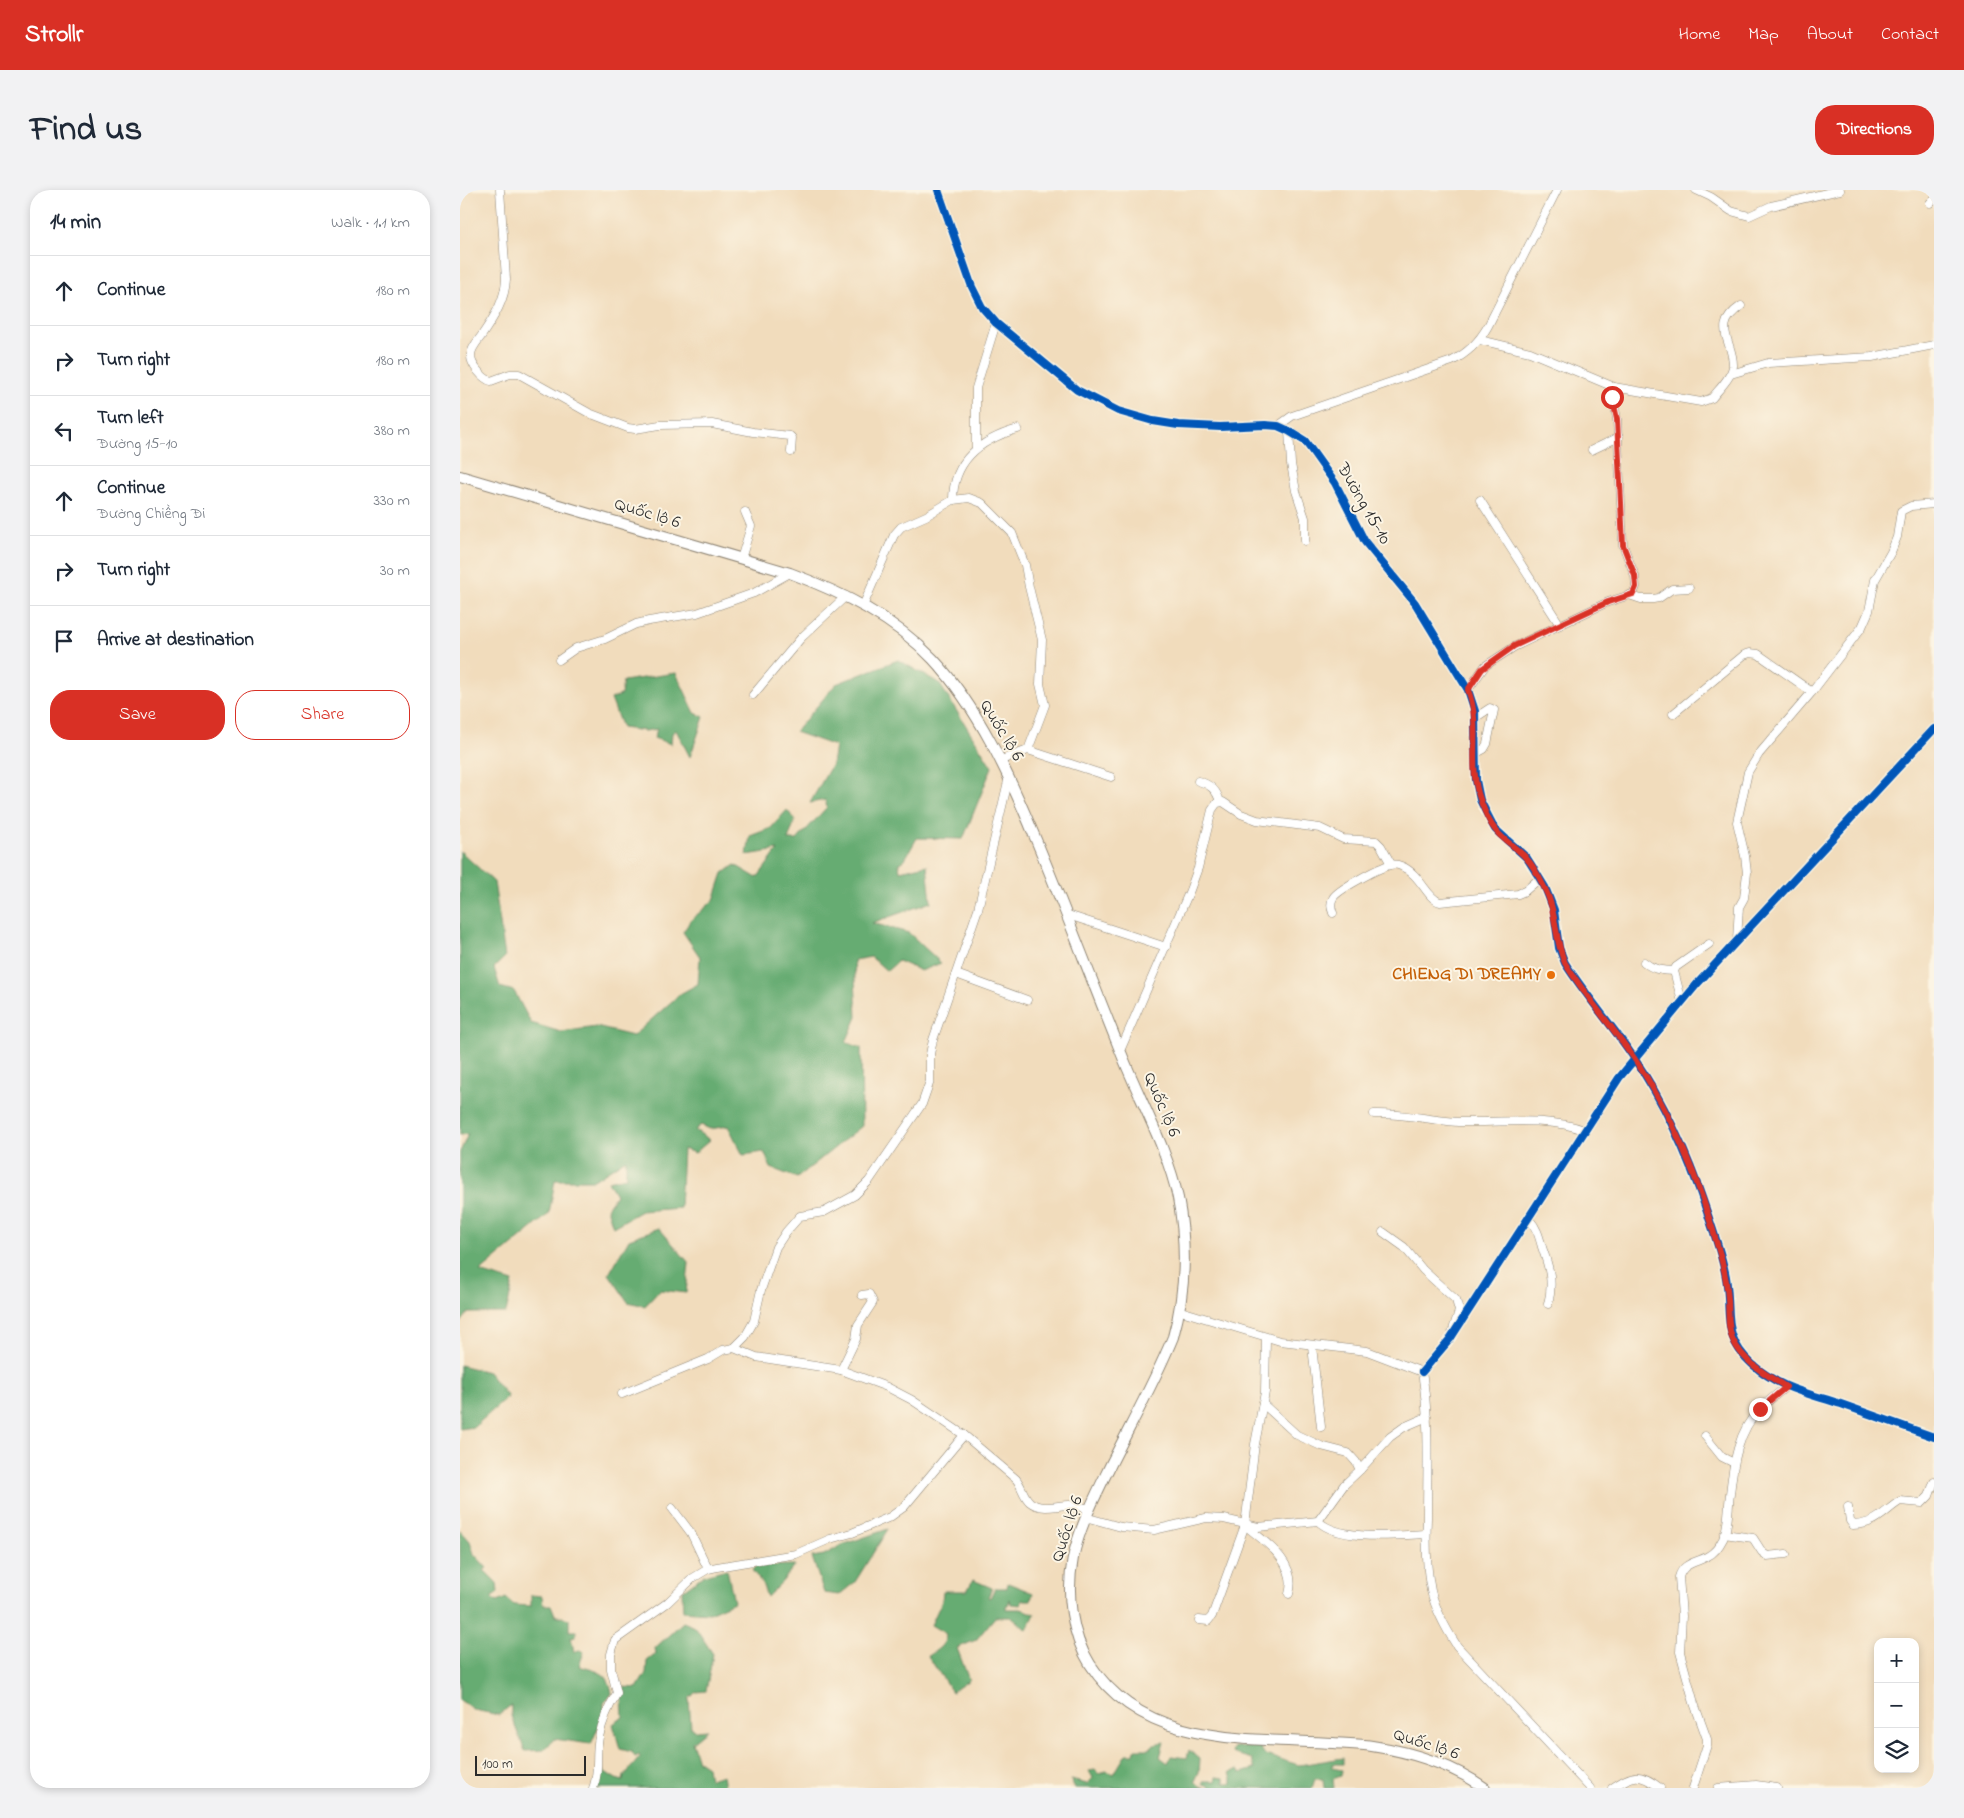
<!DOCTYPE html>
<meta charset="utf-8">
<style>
:root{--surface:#fff;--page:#f2f2f3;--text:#1f2937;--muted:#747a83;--line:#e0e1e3;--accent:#d93025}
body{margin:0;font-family:"Indie Flower",sans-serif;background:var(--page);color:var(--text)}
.controls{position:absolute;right:15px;bottom:15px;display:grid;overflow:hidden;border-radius:10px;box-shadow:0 2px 8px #0003}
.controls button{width:45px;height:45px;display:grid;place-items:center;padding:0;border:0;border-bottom:1px solid var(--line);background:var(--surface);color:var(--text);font:25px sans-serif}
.scale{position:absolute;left:15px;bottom:12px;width:111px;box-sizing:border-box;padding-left:5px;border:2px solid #2b2b2b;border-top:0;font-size:14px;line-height:18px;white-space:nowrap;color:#2b2b2b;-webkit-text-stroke:4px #fcf5e5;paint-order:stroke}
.stop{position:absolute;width:15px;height:15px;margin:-11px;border:4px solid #d93025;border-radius:50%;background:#fff}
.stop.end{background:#d93025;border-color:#fff;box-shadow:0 1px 5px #0008}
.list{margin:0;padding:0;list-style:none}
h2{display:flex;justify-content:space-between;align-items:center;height:65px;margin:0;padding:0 20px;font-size:21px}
h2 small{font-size:16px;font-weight:400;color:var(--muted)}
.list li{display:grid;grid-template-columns:32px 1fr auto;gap:15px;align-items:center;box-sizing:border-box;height:70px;padding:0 20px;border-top:1px solid var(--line)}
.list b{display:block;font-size:19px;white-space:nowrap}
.list p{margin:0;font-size:16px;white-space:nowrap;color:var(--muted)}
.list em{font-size:16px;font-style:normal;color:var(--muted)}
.actions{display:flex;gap:10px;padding:15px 20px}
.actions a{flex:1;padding:11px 0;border:1px solid var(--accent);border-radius:20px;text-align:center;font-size:18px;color:var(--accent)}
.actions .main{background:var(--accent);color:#fff}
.icon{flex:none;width:28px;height:28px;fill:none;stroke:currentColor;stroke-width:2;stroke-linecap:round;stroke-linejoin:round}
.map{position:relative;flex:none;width:1474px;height:1598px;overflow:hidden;border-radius:20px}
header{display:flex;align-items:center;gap:30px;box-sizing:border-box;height:70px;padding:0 25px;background:var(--accent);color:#fff}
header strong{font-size:24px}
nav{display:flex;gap:28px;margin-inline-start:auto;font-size:18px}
.intro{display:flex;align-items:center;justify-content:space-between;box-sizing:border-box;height:120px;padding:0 30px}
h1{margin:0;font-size:35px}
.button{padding:12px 22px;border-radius:20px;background:var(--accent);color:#fff;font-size:18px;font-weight:700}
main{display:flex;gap:30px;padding:0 30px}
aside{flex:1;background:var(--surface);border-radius:20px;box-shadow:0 2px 8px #0003}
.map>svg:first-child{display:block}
.forest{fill:#66ac72;stroke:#486c4e}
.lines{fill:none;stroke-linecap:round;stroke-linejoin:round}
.minor-casing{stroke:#8e8474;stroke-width:9}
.highway-casing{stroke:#8e8474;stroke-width:12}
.minor{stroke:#fff;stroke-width:8}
.highway{stroke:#fff;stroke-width:10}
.cycleway-casing{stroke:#fcf5e5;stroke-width:11}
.cycleway{stroke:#0057b8;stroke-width:8}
.route{stroke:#d93025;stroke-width:6}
.food-dot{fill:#e8710a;stroke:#fcf5e5;stroke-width:2}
.labels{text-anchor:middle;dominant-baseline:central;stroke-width:4;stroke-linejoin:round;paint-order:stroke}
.street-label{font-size:18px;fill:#2b2b2b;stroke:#fcf5e5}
.food-label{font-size:18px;font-weight:bold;fill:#c56008;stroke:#fcf5e5;text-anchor:end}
</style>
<header>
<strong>Strollr</strong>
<nav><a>Home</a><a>Map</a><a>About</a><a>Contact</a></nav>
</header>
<div class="intro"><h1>Find us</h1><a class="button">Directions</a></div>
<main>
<aside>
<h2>14 min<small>Walk · 1.1 km</small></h2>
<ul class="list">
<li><svg class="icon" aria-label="ahead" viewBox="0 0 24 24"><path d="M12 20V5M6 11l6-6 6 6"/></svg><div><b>Continue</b></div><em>180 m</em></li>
<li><svg class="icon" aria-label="right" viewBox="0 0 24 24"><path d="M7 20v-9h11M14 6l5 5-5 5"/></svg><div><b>Turn right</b></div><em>180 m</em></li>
<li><svg class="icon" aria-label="left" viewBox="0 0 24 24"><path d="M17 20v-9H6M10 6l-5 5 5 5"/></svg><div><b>Turn left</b><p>Đường 15-10</p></div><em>380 m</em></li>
<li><svg class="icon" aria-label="ahead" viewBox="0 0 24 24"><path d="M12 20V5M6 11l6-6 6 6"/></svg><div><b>Continue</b><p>Đường Chiềng Đi</p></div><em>330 m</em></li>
<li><svg class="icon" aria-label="right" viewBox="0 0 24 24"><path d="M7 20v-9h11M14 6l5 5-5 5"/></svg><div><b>Turn right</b></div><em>30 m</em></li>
<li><svg class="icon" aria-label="arrive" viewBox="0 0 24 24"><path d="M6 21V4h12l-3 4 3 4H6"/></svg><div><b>Arrive at destination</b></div></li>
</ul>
<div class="actions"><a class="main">Save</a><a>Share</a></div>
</aside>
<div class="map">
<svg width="1474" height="1598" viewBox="0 0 1474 1598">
<rect width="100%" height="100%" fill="#fcf5e5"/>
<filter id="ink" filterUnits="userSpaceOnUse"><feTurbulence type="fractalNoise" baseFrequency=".02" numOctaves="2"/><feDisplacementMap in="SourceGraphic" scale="10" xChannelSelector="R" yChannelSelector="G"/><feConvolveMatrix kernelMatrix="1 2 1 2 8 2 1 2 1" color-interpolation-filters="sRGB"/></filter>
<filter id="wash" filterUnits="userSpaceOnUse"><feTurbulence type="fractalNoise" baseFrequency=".0096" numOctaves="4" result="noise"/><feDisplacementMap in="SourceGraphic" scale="20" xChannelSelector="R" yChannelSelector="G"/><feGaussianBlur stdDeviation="1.12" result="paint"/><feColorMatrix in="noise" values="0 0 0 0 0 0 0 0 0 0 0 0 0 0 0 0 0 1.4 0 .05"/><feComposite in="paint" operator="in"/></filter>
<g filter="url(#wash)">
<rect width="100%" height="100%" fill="#f1dcbc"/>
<g class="forest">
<polygon points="438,470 479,493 532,577 503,649 457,648 445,669 439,674 440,681 467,675 471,712 412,733 449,743 481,773 461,781 438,771 427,781 411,767 394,770 397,827 386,852 401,858 402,936 337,988 311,978 304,962 283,965 268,936 250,939 241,935 235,940 250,950 235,963 223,959 220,1018 181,1021 153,1037 147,1018 156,1005 148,991 166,987 166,969 134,990 95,990 89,1024 20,1082 53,1092 46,1123 8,1123 0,1134 0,962 8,944 0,945 0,661 34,692 45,767 34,778 40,797 54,801 71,833 101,842 136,837 173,846 220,804 238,794 240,767 223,742 231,730 254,710 263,683 275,675 297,688 318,660 287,665 290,646 311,638 327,620 335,630 328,650 337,650 367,617 365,610 350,613 372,574 375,556 335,542 376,494"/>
<polygon points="216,483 235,523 244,527 230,567 216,540 212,543 211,554 194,548 197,539 185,541 162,538 151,509 161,505 163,491"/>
<polygon points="199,1038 229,1073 226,1103 200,1100 185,1116 168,1112 149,1084 169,1049"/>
<polygon points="0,1175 28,1182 48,1207 14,1237 0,1239"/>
<polygon points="428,1339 395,1392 379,1405 364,1403 352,1367 364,1365 382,1355"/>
<path d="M0 1340 10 1351 14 1364 27 1378 24 1380 37 1393 38 1403 31 1408 37 1412 46 1408 54 1415 71 1416V1405L82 1406 83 1415H91L95 1425 109 1429V1441H116V1446L111 1447 114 1462 119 1460 124 1462 119 1476C138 1482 149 1481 152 1504L144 1513V1524L131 1554 94 1549 84 1560 65 1561 51 1526V1515L39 1525 14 1520 0 1510Z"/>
<polygon points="335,1375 322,1392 307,1407 302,1393 292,1380 296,1376"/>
<polygon points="267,1379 274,1412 249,1423 223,1421 222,1401 244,1385"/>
<path d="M513 1390 532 1398 528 1407 530 1408 535 1398H547L548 1393 573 1403 571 1410H562L561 1415 551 1414 550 1409 548 1415H546V1419H561L575 1424 567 1440 551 1427H535L516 1450 497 1458 509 1490 492 1502 468 1466C477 1460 486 1455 486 1444L471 1435 482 1411 483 1401H507Z"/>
<polygon points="223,1432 235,1437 253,1464 246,1501 236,1502 229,1509 231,1538 237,1541 247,1540 232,1552 238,1571 247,1577 249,1589 263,1585 265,1598 136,1598 139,1578 156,1589 163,1591 164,1586 180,1567 179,1565 175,1567 172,1562 160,1559 153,1534 163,1527 162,1508 159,1501 162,1497 177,1498 186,1483 187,1471 196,1464 195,1458"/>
<polygon points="704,1552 700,1567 708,1573 711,1566 727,1568 729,1560 740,1569 739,1582 735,1591 740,1596 746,1598 615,1598 611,1590 627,1594 633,1588 629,1581 635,1580 639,1584 646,1581 654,1584 666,1564 674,1564 675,1559 689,1559 694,1554"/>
<polygon points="774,1557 800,1557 805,1565 839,1575 883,1568 883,1574 872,1574 872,1578 882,1580 881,1586 873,1589 874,1598 864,1598 863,1589 855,1589 852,1598 749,1598 750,1596 743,1594 744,1591 756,1591 756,1587 764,1588 764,1593 772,1593 772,1588 770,1583 778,1579 781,1583 795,1579 792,1569 772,1563"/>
</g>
</g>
<g filter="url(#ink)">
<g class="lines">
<defs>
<g id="minor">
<path d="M40 0 46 89C45 111 34 127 22 145 18 151 11 158 11 165 10 174 23 189 31 191L50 184H59L129 223 168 238 175 239 200 235 252 234 293 242 330 246 332 248 331 262"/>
<path d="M478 0 512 97 522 117 536 133 617 200 658 221 693 231 718 235 760 237 805 235 818 236 829 241 845 251 875 293 905 352 955 413 1008 500 1015 521 1016 590 1020 610 1035 639 1067 668 1085 697 1094 720 1099 758 1105 773C1126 806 1153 836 1174 868 1206 915 1229 968 1247 1022 1254 1043 1262 1065 1266 1087 1272 1123 1261 1146 1292 1174 1320 1199 1348 1203 1381 1214 1412 1225 1443 1236 1474 1247"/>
<polyline points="1236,0 1251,7 1271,21 1289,26 1311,16 1380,0"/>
<polyline points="1470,13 1474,9"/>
<path d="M1020 150 1070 162 1154 197 1241 212 1252 208C1259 199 1272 187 1273 176 1274 151 1250 137 1281 116"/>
<polyline points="1271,184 1308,173 1412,167 1474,155"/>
<path d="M818 236 832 226 992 171C1008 163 1019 152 1028 136L1097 0"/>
<polyline points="829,241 831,274 836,301 845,328 845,351"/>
<polyline points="516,258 516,198 536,133"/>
<polyline points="1132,260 1159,247"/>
<path d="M493 310C493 270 522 249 558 239"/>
<polyline points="1020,310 1100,435"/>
<polyline points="281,369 291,336 285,322"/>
<polyline points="1169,405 1181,409 1193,409 1199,408 1212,399 1229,398"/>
<polyline points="403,416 434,345 441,337 466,326 493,310 509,308 522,313 552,343 565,375 569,397 582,450 580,494 585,515 568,560"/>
<polyline points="99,470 116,458 145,449 176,434 189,431 237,423 294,403 330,383"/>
<polyline points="1008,500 1025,476 1054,457 1148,412 1173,404 1176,397 1175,386 1163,355 1157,229 1153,207 1154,197"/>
<polyline points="293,505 341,448 386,406"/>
<polyline points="1213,524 1284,465 1290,463 1298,464 1352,502"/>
<polyline points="1015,528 1030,518 1034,520 1027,554 1024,559 1015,564"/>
<polyline points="541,570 568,560 651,587"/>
<path d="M738 591C750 594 757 600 760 612"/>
<path d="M873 723C871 718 870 713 873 708 877 700 920 677 930 675 934 674 937 674 941 676 961 684 966 708 980 712L1058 704 1065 701 1080 688"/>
<polyline points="608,725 706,757"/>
<polyline points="1277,750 1279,717 1284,708 1287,683 1285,666 1277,632 1288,582 1299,564 1352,502 1402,437 1409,421 1415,390 1431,362 1437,347 1441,321 1451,316 1474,314"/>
<path d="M1184 772C1193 780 1202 780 1214 781"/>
<polyline points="496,784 567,810"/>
<polyline points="1222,812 1214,781 1216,777 1249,754"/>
<polyline points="660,861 730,700 738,678 752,620 757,613 763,612 781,624 797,630 860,638 883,649 916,651 921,656 931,674"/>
<path d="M914 924C942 923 969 930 998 932 1036 933 1089 926 1124 940"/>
<path d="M1069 1029C1077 1038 1079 1046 1082 1057 1089 1077 1094 1092 1088 1114"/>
<polyline points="923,1042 944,1057 963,1080 996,1110 999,1121 992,1143"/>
<path d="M721 1121 820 1151 907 1161 962 1182C970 1230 967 1280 967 1328 966 1352 966 1377 971 1401 976 1421 986 1439 997 1456L1130 1598"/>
<polyline points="852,1156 861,1237"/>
<path d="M274 1158 296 1167 381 1180 427 1197 452 1210 504 1245 556 1289C562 1296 563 1306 570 1312 581 1321 597 1315 609 1315 616 1315 622 1317 629 1319"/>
<polyline points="381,1180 396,1149 398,1135 413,1112 409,1104 402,1105"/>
<polyline points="962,1182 990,1149 1159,888 1237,794 1474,539"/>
<polyline points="162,1204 248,1169 263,1160 274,1158 285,1147 294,1131 301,1100 316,1057 326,1042 340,1026 364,1022 395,1005 409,991 462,914 470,891 470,864 473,850 518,719 549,587"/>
<polyline points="803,1214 837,1245 861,1256 888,1263 896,1272 900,1280"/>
<polyline points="1245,1246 1262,1267 1274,1273"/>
<path d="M1388 1317 1390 1331 1393 1335C1417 1334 1423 1322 1440 1311L1462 1313 1469 1306 1474 1292"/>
<polyline points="212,1318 231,1343 248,1379"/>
<path d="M625 1327 661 1337 694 1340 746 1328 764 1329 798 1337 858 1331C880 1352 938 1345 966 1344"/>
<polyline points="858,1331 884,1295 900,1280 930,1247 944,1237 967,1227"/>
<path d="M787 1337C807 1353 838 1374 829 1404"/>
<polyline points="1264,1344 1293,1348 1302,1362 1307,1366 1326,1364"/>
<polyline points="739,1430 748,1431 752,1426 785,1335 795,1254 805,1202 806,1148"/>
<path d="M133 1598C140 1582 135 1564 139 1547 142 1532 149 1516 157 1503L151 1479V1464L155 1450 207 1413 233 1388 248 1379 257 1377 336 1364 370 1349 392 1343 430 1327 444 1317 504 1245"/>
<path d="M1152 1598C1174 1584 1179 1582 1200 1598"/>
<path d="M1233 1598 1247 1555V1549L1234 1513 1220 1462 1222 1426 1219 1387C1223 1372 1237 1373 1248 1366 1254 1363 1260 1355 1263 1349 1269 1336 1268 1318 1270 1304 1273 1275 1278 1240 1300 1219 1308 1211 1317 1204 1326 1197"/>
<polyline points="1258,1598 1296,1595 1317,1598"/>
</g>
<path id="highway" d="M0 286 330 383C383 403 434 428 473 469 518 517 549 585 574 645 604 716 631 789 660 860 679 909 707 957 718 1008 727 1055 726 1101 713 1147 695 1191 672 1232 651 1274 636 1305 620 1335 613 1368 606 1403 611 1444 630 1474 683 1557 787 1548 873 1553 886 1554 899 1554 912 1556 952 1562 991 1574 1025 1598"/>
</defs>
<use href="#minor" class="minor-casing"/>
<use href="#highway" class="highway-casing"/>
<use href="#minor" class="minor"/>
<use href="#highway" class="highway"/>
<defs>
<g id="cycleway">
<path d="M478 0 512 97 522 117 536 133 617 200 658 221 693 231 718 235 760 237 805 235 818 236 829 241 845 251 875 293 905 352 955 413 1008 500 1015 521 1016 590 1020 610 1035 639 1067 668 1085 697 1094 720 1099 758 1105 773C1126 806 1153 836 1174 868 1206 915 1229 968 1247 1022 1254 1043 1262 1065 1266 1087 1272 1123 1261 1146 1292 1174 1320 1199 1348 1203 1381 1214 1412 1225 1443 1236 1474 1247"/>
<polyline points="962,1182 990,1149 1159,888 1237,794 1474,539"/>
</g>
</defs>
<use href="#cycleway" class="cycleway-casing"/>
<use href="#cycleway" class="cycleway"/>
</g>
</g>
<g class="lines" filter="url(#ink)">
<path class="route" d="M1152 207 1157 229 1163 355 1175 386 1176 397 1173 404 1148 412 1054 456 1022 479 1008 500C1022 535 1007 574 1020 609 1025 623 1031 638 1043 648 1051 655 1059 660 1066 668 1074 676 1079 687 1084 697 1097 721 1094 749 1105 773 1125 806 1152 836 1174 868 1215 928 1242 998 1261 1068 1265 1082 1267 1095 1268 1109 1269 1122 1267 1138 1273 1150 1283 1172 1307 1185 1326 1197L1300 1219"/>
</g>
<circle class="food-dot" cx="1091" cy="785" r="5"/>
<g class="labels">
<g class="street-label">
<text transform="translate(903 314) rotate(60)">Đường 15-10</text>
<text transform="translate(187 324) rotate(17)">Quốc lộ 6</text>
<text transform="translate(541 541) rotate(59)">Quốc lộ 6</text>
<text transform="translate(701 915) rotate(67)">Quốc lộ 6</text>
<text transform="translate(608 1339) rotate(-72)">Quốc lộ 6</text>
<text transform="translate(966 1555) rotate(18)">Quốc lộ 6</text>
</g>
<g class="food-label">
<text x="1081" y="785">CHIENG DI DREAMY</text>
</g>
</g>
</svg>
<div class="controls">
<button>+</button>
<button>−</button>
<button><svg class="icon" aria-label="layers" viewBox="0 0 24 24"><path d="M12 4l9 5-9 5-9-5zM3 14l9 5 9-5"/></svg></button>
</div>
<div class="scale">100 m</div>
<div class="stop" style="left:1152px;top:207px"></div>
<div class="stop end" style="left:1300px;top:1219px"></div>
</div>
</main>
